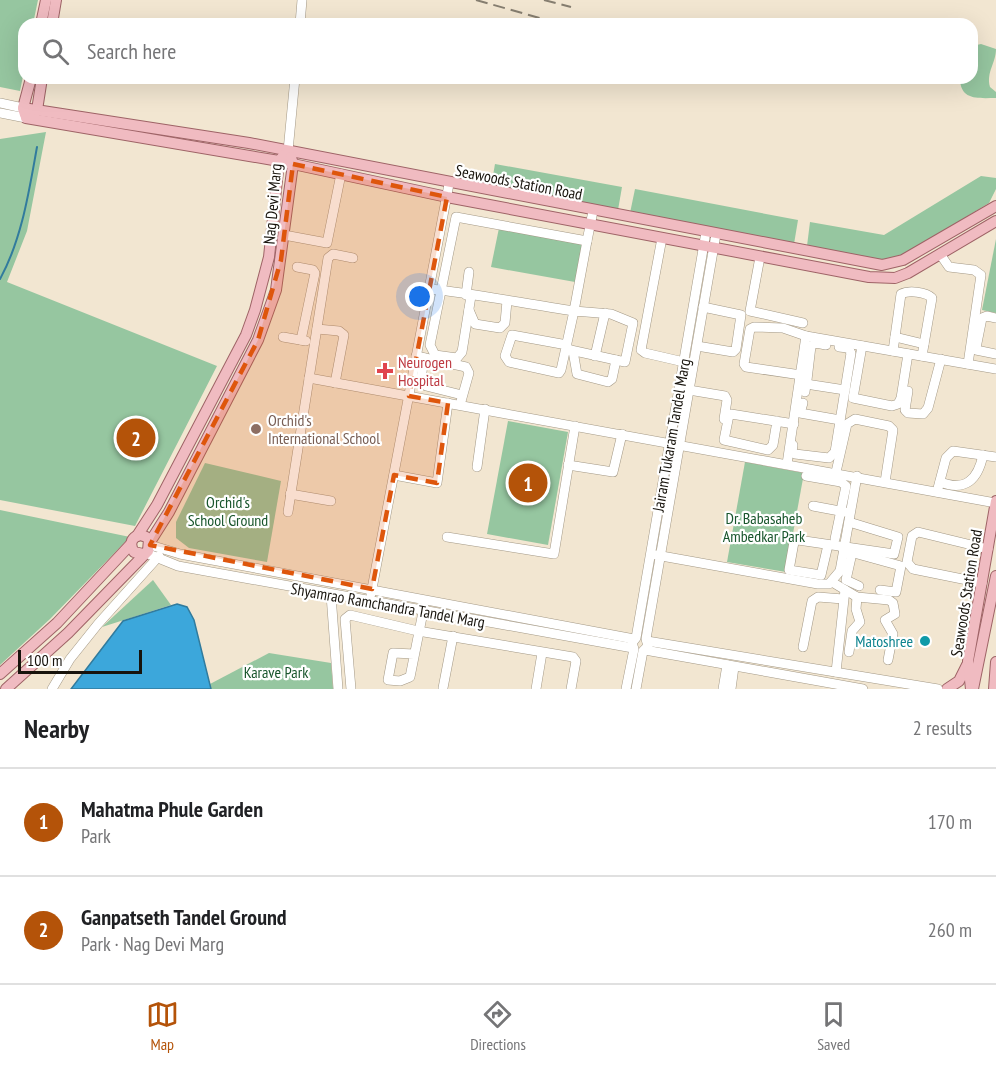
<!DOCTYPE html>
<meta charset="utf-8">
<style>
:root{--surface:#fff;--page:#f6f6f6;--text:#202124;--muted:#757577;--line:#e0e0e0;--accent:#b45309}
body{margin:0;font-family:"PT Sans Narrow",sans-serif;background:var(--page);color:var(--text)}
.scale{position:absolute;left:18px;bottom:15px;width:124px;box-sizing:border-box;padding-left:6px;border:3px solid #17130c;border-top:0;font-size:16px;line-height:21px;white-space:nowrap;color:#17130c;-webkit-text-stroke:4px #fff;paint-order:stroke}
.you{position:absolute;left:420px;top:297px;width:21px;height:21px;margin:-15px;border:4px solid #fff;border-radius:50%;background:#1a73e8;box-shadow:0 0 0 9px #1a73e833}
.badge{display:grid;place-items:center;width:39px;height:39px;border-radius:50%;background:var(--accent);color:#fff;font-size:20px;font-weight:700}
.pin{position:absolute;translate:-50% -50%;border:3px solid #fff;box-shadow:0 2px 6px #0006}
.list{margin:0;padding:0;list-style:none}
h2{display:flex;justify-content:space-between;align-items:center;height:78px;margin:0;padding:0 24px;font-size:26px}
h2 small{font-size:20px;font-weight:400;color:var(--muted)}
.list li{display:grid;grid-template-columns:39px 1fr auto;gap:18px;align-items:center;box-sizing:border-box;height:108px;padding:0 24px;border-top:2px solid var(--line)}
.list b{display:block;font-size:22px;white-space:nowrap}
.list p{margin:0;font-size:20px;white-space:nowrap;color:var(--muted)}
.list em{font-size:20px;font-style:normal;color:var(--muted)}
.icon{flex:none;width:33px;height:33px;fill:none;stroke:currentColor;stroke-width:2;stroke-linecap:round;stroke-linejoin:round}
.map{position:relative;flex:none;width:996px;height:689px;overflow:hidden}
.search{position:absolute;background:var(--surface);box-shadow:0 6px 24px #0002;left:18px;right:18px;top:18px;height:66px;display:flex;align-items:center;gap:15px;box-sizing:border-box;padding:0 21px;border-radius:18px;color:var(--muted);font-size:22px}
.sheet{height:294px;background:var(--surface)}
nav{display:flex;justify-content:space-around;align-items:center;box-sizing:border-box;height:84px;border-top:2px solid var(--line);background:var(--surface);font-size:16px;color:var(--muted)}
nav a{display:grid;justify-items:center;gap:3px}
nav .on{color:var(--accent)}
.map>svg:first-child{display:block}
.green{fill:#96c6a0}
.water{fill:#3ca7db;stroke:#317b9d;stroke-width:1.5}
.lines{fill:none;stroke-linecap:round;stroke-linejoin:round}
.stream{stroke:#317b9d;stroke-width:2}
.minor-casing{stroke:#a39885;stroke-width:10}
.major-casing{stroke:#9e6366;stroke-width:12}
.minor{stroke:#fff;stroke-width:9}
.major{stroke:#f0bbc1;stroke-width:10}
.rail{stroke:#867e70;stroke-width:2;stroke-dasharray:12 6;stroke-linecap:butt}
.marked{fill:#de560c;fill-opacity:0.2;stroke:#de560c;stroke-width:4.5;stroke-dasharray:12 8;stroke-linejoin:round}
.health-dot{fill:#e0444e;stroke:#fff;stroke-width:2}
.education-dot{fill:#8d6e63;stroke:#fff;stroke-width:2}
.culture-dot{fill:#0f9aa8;stroke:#fff;stroke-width:2}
.labels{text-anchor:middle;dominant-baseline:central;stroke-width:4.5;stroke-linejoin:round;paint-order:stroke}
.street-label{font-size:16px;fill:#17130c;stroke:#fff}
.health-label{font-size:16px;fill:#be3a42;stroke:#fff;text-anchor:start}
.education-label{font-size:16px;fill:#785e54;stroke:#fff;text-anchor:start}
.park-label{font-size:16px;fill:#18552c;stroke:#fff}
.culture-label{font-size:16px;fill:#0d838f;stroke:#fff;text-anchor:end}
</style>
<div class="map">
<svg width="996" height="689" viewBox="0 0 996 689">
<rect width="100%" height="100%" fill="#f2e6d1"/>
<g class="green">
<polygon points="0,0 38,0 33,24 24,24 24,71 20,91 0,87"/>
<path d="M981 44 996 49C996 63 986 72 990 87L996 92V98C979 98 960 101 960 78H972V46Z"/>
<polygon points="46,132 27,231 7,282 217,366 135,526 0,500 0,139"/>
<polygon points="495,164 622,187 618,210 491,187"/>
<polygon points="981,176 996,178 996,189 989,203 902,256 882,260 807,246 810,222 884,235"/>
<polygon points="635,189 798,220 794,244 630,213"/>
<polygon points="499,228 582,244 575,282 491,267"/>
<polygon points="996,239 996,313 982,310"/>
<polygon points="508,421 568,432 548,545 487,534"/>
<polygon points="745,462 804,473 786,572 727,562"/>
<polygon points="205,463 281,481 267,562 189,548 176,538 176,522"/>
<polygon points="0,510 130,537 50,619 0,665"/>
<polygon points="153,580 171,605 102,627"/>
<polygon points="269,653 331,663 333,689 211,689 210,684"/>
</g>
<polygon class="water" points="177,604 187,607 194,620 211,689 71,689 123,621"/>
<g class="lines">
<path class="stream" d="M0 279C22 239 29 191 37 147"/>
<defs>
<g id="minor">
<polyline points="300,24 302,0"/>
<polyline points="0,103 23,108"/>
<polyline points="0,113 26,118"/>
<polyline points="288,151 295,78"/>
<polyline points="284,235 327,243 341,174"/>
<polyline points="662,238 641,350 645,353 684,362"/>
<polyline points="587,241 593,211"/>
<polyline points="940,254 949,267 974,270 981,275 968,364"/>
<polyline points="760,257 750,311 803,323"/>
<polyline points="297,267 313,270 315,273 301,340"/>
<path d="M430 289C478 294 526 304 574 311L587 241 456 217 430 345 435 355 457 358 462 352 471 296"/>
<polyline points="466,295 469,272"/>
<polyline points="469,310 475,324 500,328 505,323 507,301"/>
<polyline points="317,329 339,331 344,335 335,383"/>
<polyline points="283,337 306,341"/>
<polyline points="895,337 924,344"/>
<polyline points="697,346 733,352 736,349 741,315 703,307"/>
<polyline points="862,346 853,398 892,406 898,404 901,398 908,354"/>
<polyline points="976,348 982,318 987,316 996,318"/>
<polyline points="566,349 625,362 633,323 611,314 574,311 561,370 559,373 509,362 505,356 512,335 567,345"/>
<polyline points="976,350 996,354"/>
<polyline points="573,351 577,374 608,382 612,379 616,360"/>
<path d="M893 351 901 294C909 290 926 292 932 298L922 356"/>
<polyline points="416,356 466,367 469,373 460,405"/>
<polyline points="595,356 605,313"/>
<polyline points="424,358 421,379 426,386 462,395"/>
<polyline points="801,375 746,367 744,364 750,329 754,327 783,328 806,336"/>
<polyline points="309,378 996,503"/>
<polyline points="807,380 811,346 816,343 826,345"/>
<polyline points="689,390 725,396 727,400 724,419"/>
<polyline points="908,391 905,410 908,413 923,414 928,408 941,359"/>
<polyline points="805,392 806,384 845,390"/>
<polyline points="803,403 800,413 840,420"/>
<polyline points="777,421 773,445 768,450 724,440 729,415 731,414 794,424"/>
<polyline points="793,445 792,452 795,454 829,458 835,452 851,353 848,348 839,347"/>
<polyline points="787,464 806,336 996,369"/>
<polyline points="568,465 613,472 622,434"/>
<polyline points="477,467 485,409"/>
<polyline points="836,472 847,424 855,419 889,426 893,430 885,482"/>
<polyline points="394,475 437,483 448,403"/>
<polyline points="806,476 841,482 846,486 835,539"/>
<path d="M940 482C966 492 978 479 983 455"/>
<polyline points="937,492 946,458 953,451 996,457"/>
<polyline points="290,494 331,501"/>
<polyline points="813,506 845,512"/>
<polyline points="288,512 328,258 333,254 353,258"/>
<polyline points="447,537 554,554 575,426"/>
<polyline points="150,545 180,554 634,639"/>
<polyline points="828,545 821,575 789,570 794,542 798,540 894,554 898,537 849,522"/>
<polyline points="843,550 901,566 896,592 880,590"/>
<polyline points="146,553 178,566 633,648"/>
<polyline points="852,553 846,580 859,586"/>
<polyline points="656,555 818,584 829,584 840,571 857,476"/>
<polyline points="832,582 857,597 889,600 893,603 895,614 885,620 893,634 888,660"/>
<polyline points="982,583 913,569 907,562 912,536 918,532 988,549"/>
<polyline points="371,594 449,184"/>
<polyline points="331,595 338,689"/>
<polyline points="647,641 938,689"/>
<polyline points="803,647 812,601 818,597 843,599"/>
<polyline points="645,650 863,689"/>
<polyline points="849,652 852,631 860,622 856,609 857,597"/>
<polyline points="414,654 393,653 388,680 400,681 410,677 424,607"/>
<polyline points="836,672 845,590"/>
<polyline points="443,688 453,636"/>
<polyline points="52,689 70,659 98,624 159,556"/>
<polyline points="351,689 345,619 350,615 418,631 573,657 576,661 571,689"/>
<polyline points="536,689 542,653"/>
<polyline points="626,689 634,649 632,643 636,638 706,232"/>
<polyline points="636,689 643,651 648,646 646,639 716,234"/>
<polyline points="723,689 727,665"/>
<polyline points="731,689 734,667"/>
</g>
<g id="major">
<polyline points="41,24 46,0"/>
<polyline points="52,24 56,0"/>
<polyline points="23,108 249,143 882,265 903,260 996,206"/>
<polyline points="31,114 37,110 42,78"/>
<polyline points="25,115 23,108 31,78"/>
<polyline points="26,118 279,161 447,197 869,277 895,278 908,273 996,221"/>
<polyline points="137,536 157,505 246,335 255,310 269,257 279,161 284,155"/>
<polyline points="150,542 169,512 258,340 276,290 293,164 291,157"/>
<polyline points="0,674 57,623 131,544"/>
<path d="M6 689 68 633 148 551 149 539C138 530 126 540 134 552L143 554"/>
<polyline points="947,689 959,681 967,665"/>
<polyline points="971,689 968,661 996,501"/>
<polyline points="973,689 996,576"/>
<polyline points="994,689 996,662"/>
</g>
</defs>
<use href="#minor" class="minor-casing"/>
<use href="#major" class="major-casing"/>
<use href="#minor" class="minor"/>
<use href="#major" class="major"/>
<g class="rail">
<polyline points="476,0 561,24"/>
<polyline points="544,0 571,7"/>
</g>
</g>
<path class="marked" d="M293 164 447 197 409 396 448 403 437 483 394 475 372 589 150 545 258 340 281 260Z"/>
<path class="health-dot" d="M382 362h6v6h6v6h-6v6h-6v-6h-6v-6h6z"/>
<circle class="education-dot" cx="256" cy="429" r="6"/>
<circle class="culture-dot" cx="925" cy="641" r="6"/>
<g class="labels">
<g class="street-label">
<text transform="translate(519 182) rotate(11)">Seawoods Station Road</text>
<text transform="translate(272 204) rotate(-85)">Nag Devi Marg</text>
<text transform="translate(671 435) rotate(-80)">Jairam Tukaram Tandel Marg</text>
<text transform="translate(966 593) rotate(-81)">Seawoods Station Road</text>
<text transform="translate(388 605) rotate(10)">Shyamrao Ramchandra Tandel Marg</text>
</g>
<g class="health-label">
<text x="398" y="362">Neurogen<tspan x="398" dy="18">Hospital</tspan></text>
</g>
<g class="education-label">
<text x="268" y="420">Orchid's<tspan x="268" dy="18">International School</tspan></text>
</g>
<g class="park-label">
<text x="228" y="502">Orchid's<tspan x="228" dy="18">School Ground</tspan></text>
<text x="764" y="518">Dr. Babasaheb<tspan x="764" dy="18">Ambedkar Park</tspan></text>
<text x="276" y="672">Karave Park</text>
</g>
<g class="culture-label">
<text x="913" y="641">Matoshree</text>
</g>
</g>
</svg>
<div class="scale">100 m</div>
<div class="you"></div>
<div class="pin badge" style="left:528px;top:483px">1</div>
<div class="pin badge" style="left:136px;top:438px">2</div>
<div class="search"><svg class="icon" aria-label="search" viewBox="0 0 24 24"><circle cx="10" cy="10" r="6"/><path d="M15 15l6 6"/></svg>Search here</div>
</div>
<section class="sheet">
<h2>Nearby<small>2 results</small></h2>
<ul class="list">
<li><span class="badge">1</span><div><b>Mahatma Phule Garden</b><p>Park</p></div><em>170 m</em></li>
<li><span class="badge">2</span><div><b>Ganpatseth Tandel Ground</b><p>Park · Nag Devi Marg</p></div><em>260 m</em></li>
</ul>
</section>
<nav>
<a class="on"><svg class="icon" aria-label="map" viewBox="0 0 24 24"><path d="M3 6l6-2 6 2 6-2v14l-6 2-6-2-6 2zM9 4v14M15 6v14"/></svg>Map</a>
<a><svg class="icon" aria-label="directions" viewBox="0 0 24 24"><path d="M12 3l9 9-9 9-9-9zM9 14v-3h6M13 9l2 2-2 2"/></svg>Directions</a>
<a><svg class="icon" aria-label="saved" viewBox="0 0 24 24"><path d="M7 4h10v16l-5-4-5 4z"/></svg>Saved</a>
</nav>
